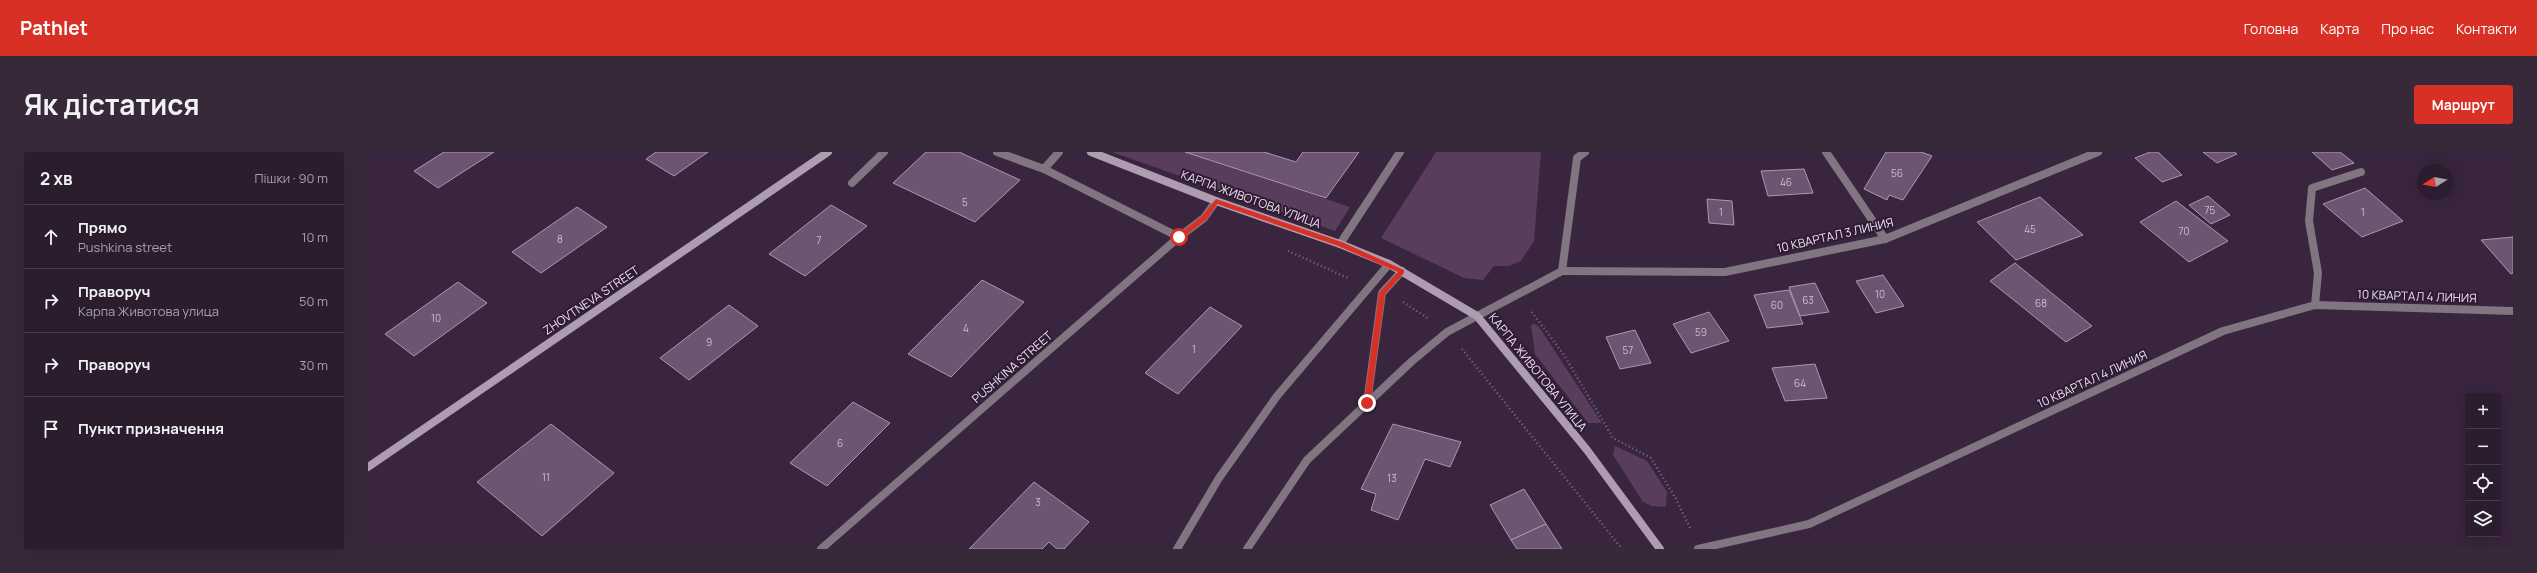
<!DOCTYPE html>
<html lang="uk">
<meta charset="utf-8">
<style>
:root{--surface:#2b1c2e;--page:#37293a;--text:#f1f3f6;--muted:#a6a1aa;--line:#473a4a;--accent:#d93025}
body{margin:0;font-family:Manrope,sans-serif;background:var(--page);color:var(--text)}
.controls{position:absolute;right:12px;bottom:12px;display:grid;overflow:hidden;border-radius:4px;box-shadow:0 4px 16px #0002}
.controls button{width:36px;height:36px;display:grid;place-items:center;padding:0;border:0;border-bottom:1px solid var(--line);background:var(--surface);color:var(--text);font:20px sans-serif}
.compass{position:absolute;left:2049px;top:12px;width:36px;height:36px;border-radius:50%;background:var(--surface);box-shadow:0 4px 16px #0002;rotate:259deg}
.stop{position:absolute;width:12px;height:12px;margin:-9px;border:3px solid #d93025;border-radius:50%;background:#fff}
.stop.end{background:#d93025;border-color:#fff;box-shadow:0 1px 4px #0008}
.list{margin:0;padding:0;list-style:none}
h2{display:flex;justify-content:space-between;align-items:center;height:52px;margin:0;padding:0 16px;font-size:17px}
h2 small{font-size:13px;font-weight:400;color:var(--muted)}
.list li{display:grid;grid-template-columns:26px 1fr auto;gap:12px;align-items:center;box-sizing:border-box;height:64px;padding:0 16px;border-top:1px solid var(--line)}
.list b{display:block;font-size:15px;white-space:nowrap}
.list p{margin:0;font-size:13px;white-space:nowrap;color:var(--muted)}
.list em{font-size:13px;font-style:normal;color:var(--muted)}
.icon{flex:none;width:22px;height:22px;fill:none;stroke:currentColor;stroke-width:2;stroke-linecap:round;stroke-linejoin:round}
.map{position:relative;flex:none;width:2145px;height:397px;overflow:hidden;border-radius:4px}
header{display:flex;align-items:center;gap:24px;box-sizing:border-box;height:56px;padding:0 20px;background:var(--accent);color:#fff}
header strong{font-size:19px}
nav{display:flex;gap:22px;margin-inline-start:auto;font-size:14px}
.intro{display:flex;align-items:center;justify-content:space-between;box-sizing:border-box;height:96px;padding:0 24px}
h1{margin:0;font-size:28px}
.button{padding:10px 18px;border-radius:4px;background:var(--accent);color:#fff;font-size:14px;font-weight:700}
main{display:flex;gap:24px;padding:0 24px}
aside{flex:1;background:var(--surface);border-radius:4px;box-shadow:0 4px 16px #0002}
.map>svg:first-child{display:block}
.green{fill:#583d5d}
.building{fill:#6c5570;stroke:#ae96b3}
.lines{fill:none;stroke-linecap:round;stroke-linejoin:round}
.path{stroke:#7e6d82;stroke-width:2.5;stroke-dasharray:1 3;stroke-linecap:butt}
.lane{stroke:#807581;stroke-width:8}
.street{stroke:#807581;stroke-width:8}
.secondary{stroke:#ae9db1;stroke-width:8}
.route{fill:#d93025}
.labels{text-anchor:middle;dominant-baseline:central;stroke-width:4;stroke-linejoin:round;paint-order:stroke}
.number-label{font-size:10px;fill:#cdbdcf}
.street-label{font-size:12px;fill:#ede0ef;stroke:#2f1b33}
</style>
<header>
<strong>Pathlet</strong>
<nav><a>Головна</a><a>Карта</a><a>Про нас</a><a>Контакти</a></nav>
</header>
<div class="intro"><h1>Як дістатися</h1><a class="button">Маршрут</a></div>
<main>
<aside>
<h2>2 хв<small>Пішки · 90 m</small></h2>
<ul class="list">
<li><svg class="icon" aria-label="ahead" viewBox="0 0 24 24"><path d="M12 20V5M6 11l6-6 6 6"/></svg><div><b>Прямо</b><p>Pushkina street</p></div><em>10 m</em></li>
<li><svg class="icon" aria-label="right" viewBox="0 0 24 24"><path d="M7 20v-9h11M14 6l5 5-5 5"/></svg><div><b>Праворуч</b><p>Карпа Животова улица</p></div><em>50 m</em></li>
<li><svg class="icon" aria-label="right" viewBox="0 0 24 24"><path d="M7 20v-9h11M14 6l5 5-5 5"/></svg><div><b>Праворуч</b></div><em>30 m</em></li>
<li><svg class="icon" aria-label="arrive" viewBox="0 0 24 24"><path d="M6 21V4h12l-3 4 3 4H6"/></svg><div><b>Пункт призначення</b></div></li>
</ul>
</aside>
<div class="map">
<svg width="2145" height="397" viewBox="0 0 2145 397">
<rect width="100%" height="100%" fill="#39253d"/>
<g class="green">
<polygon points="744,0 817,0 982,55 967,79"/>
<polygon points="1068,0 1173,0 1166,89 1153,109 1141,114 1126,114 1115,128 1096,126 1013,86"/>
<polygon points="1167,172 1171,175 1234,271 1220,271 1167,202 1163,173"/>
<polygon points="1247,294 1279,309 1299,340 1298,355 1284,354 1275,350 1245,303"/>
</g>
<g class="building">
<polygon points="76,0 126,0 70,36 46,19"/>
<polygon points="288,0 340,0 306,24 278,7"/>
<polygon points="558,0 591,0 652,28 607,70 525,31"/>
<polygon points="817,0 896,0 928,10 935,0 991,0 958,46"/>
<polygon points="1518,0 1553,0 1564,4 1535,48 1521,43 1519,48 1496,37"/>
<polygon points="1782,0 1790,0 1814,23 1794,30 1767,6"/>
<polygon points="1835,0 1866,0 1869,2 1849,11"/>
<polygon points="1944,0 1972,0 1986,11 1964,18"/>
<polygon points="1436,17 1445,41 1400,44 1393,19"/>
<polygon points="1997,36 2035,69 1994,85 1955,52"/>
<polygon points="1840,44 1862,63 1843,72 1821,53"/>
<polygon points="1672,45 1715,83 1648,108 1609,70"/>
<polygon points="1339,47 1364,49 1366,73 1341,71"/>
<polygon points="1808,49 1860,89 1821,110 1772,70"/>
<polygon points="463,53 499,74 437,124 401,102"/>
<polygon points="209,55 239,75 173,121 144,100"/>
<polygon points="2145,85 2145,121 2143,122 2113,88"/>
<polygon points="1647,111 1724,174 1698,190 1622,129"/>
<polygon points="1515,123 1536,154 1508,161 1488,129"/>
<polygon points="614,128 656,150 583,225 540,202"/>
<polygon points="90,130 119,151 46,204 17,182"/>
<polygon points="1447,131 1461,160 1432,164 1421,135"/>
<polygon points="1421,138 1435,172 1399,176 1386,143"/>
<polygon points="361,153 390,174 321,228 292,206"/>
<polygon points="842,155 874,174 810,242 777,221"/>
<polygon points="1341,160 1361,189 1323,201 1305,172"/>
<polygon points="1267,178 1283,211 1252,217 1238,185"/>
<polygon points="1447,212 1459,246 1417,249 1404,216"/>
<polygon points="485,250 522,271 459,334 422,311"/>
<polygon points="183,272 246,321 174,384 109,330"/>
<polygon points="1025,272 1093,290 1082,315 1057,307 1030,368 1003,358 1008,342 993,337"/>
<polygon points="666,330 721,370 696,397 689,397 681,390 674,397 601,397"/>
<polygon points="1156,337 1178,372 1143,388 1122,353"/>
<polygon points="1178,372 1194,397 1149,397 1143,388"/>
</g>
<g class="lines">
<g class="path">
<polyline points="920,99 980,126"/>
<polyline points="1035,150 1061,167"/>
<polyline points="1164,160 1196,203 1245,286 1283,306 1307,345 1322,376"/>
<polyline points="1094,197 1254,397"/>
</g>
<polyline class="lane" points="972,92 1032,0"/>
<g class="street">
<polyline points="629,0 676,17 691,0"/>
<polyline points="1458,0 1517,87"/>
<polyline points="676,17 811,85"/>
<polyline points="484,31 516,0"/>
<polyline points="1194,119 1357,120 1517,87 1730,0"/>
<polyline points="1947,153 1950,121 1941,69 1944,36 1993,20"/>
<polyline points="999,251 1014,141 1034,119"/>
<polyline points="453,397 811,85 836,66 848,49"/>
<polyline points="809,397 851,326 909,244 1021,112"/>
<polyline points="879,397 939,308 1043,210 1079,180 1194,119 1209,6 1217,0"/>
<polyline points="1330,397 1441,372 1855,179 1947,153 2145,159"/>
</g>
<g class="secondary">
<polyline points="723,0 848,49 972,92 1021,112 1109,164 1219,298 1292,397"/>
<polyline points="0,315 460,0"/>
</g>
</g>
<polygon class="route" points="848,47 974,90 1036,118 1036,121 1017,142 1002,253 996,251 1011,141 1030,120 970,94 849,52 839,67 813,87 809,87 809,84 834,64"/>
<g class="labels">
<g class="number-label">
<text x="1529" y="21">56</text>
<text x="1418" y="30">46</text>
<text x="597" y="50">5</text>
<text x="1842" y="58">75</text>
<text x="1353" y="60">1</text>
<text x="1995" y="60">1</text>
<text x="1662" y="77">45</text>
<text x="1816" y="79">70</text>
<text x="192" y="87">8</text>
<text x="451" y="88">7</text>
<text x="1512" y="142">10</text>
<text x="1440" y="148">63</text>
<text x="1673" y="151">68</text>
<text x="1409" y="153">60</text>
<text x="68" y="166">10</text>
<text x="598" y="176">4</text>
<text x="1333" y="180">59</text>
<text x="341" y="190">9</text>
<text x="826" y="197">1</text>
<text x="1260" y="198">57</text>
<text x="1432" y="231">64</text>
<text x="472" y="291">6</text>
<text x="178" y="325">11</text>
<text x="1024" y="326">13</text>
<text x="670" y="350">3</text>
</g>
<g class="street-label">
<text transform="translate(883 47) rotate(20)">КАРПА ЖИВОТОВА УЛИЦА</text>
<text transform="translate(1467 83) rotate(-13)">10 КВАРТАЛ 3 ЛИНИЯ</text>
<text transform="translate(2049 144) rotate(2)">10 КВАРТАЛ 4 ЛИНИЯ</text>
<text transform="translate(223 148) rotate(-34)">ZHOVTNEVA STREET</text>
<text transform="translate(644 215) rotate(-41)">PUSHKINA STREET</text>
<text transform="translate(1170 220) rotate(51)">КАРПА ЖИВОТОВА УЛИЦА</text>
<text transform="translate(1724 227) rotate(-25)">10 КВАРТАЛ 4 ЛИНИЯ</text>
</g>
</g>
</svg>
<div class="controls">
<button>+</button>
<button>−</button>
<button><svg class="icon" aria-label="locate" viewBox="0 0 24 24"><circle cx="12" cy="12" r="6"/><path d="M12 2v4M12 18v4M2 12h4M18 12h4"/></svg></button>
<button><svg class="icon" aria-label="layers" viewBox="0 0 24 24"><path d="M12 4l9 5-9 5-9-5zM3 14l9 5 9-5"/></svg></button>
</div>
<svg class="compass" viewBox="-18 -18 36 36"><path d="M0-13l5 13h-10z" fill="#e53935"/><path d="M0 13l5-13h-10z" fill="#a6a1aa"/></svg>
<div class="stop" style="left:811px;top:85px"></div>
<div class="stop end" style="left:999px;top:251px"></div>
</div>
</main>
